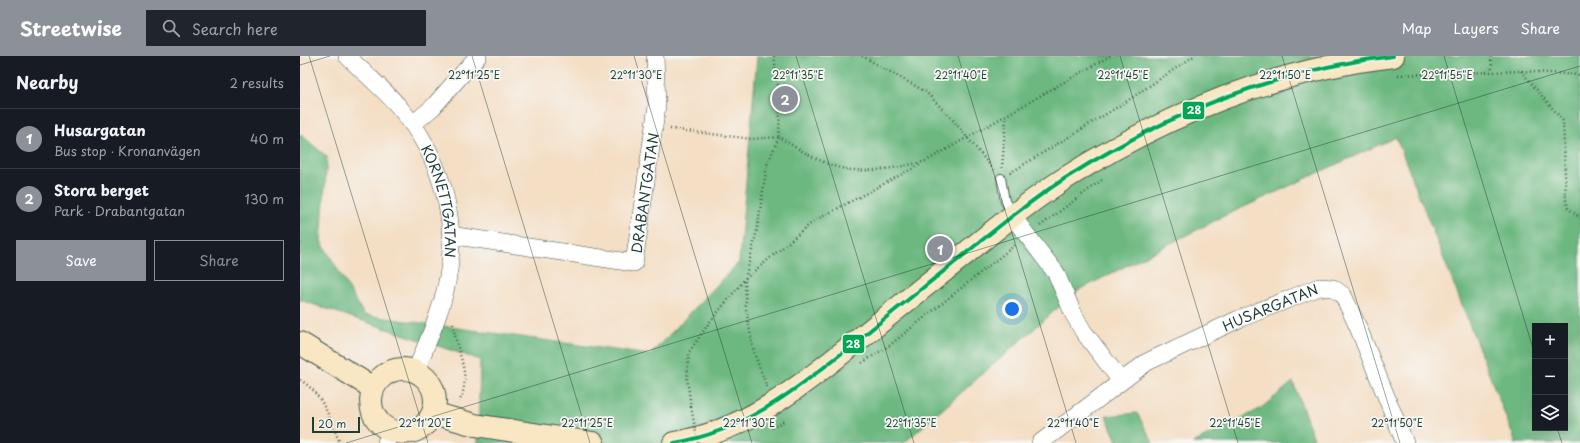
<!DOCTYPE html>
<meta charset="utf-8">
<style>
:root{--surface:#171b24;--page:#20242c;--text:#f1f3f6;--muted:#9ea1a6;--line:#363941;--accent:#8c9099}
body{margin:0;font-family:"Playpen Sans",sans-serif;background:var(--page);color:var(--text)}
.controls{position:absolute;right:12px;bottom:12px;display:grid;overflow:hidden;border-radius:0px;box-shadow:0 4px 16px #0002}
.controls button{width:36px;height:36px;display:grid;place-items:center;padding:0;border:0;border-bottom:1px solid var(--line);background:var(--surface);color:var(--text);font:20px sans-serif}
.scale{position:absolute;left:12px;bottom:10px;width:48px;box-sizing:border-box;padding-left:4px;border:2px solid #1f3d34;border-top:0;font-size:11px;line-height:14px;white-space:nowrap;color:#1f3d34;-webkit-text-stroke:3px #f6f6f2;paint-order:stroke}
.you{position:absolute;left:712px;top:253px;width:14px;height:14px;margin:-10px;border:3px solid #fff;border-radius:50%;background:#1a73e8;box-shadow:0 0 0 6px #1a73e833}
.badge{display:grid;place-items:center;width:26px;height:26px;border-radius:50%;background:var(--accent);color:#fff;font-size:13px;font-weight:700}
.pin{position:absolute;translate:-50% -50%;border:2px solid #fff;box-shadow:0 1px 4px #0006}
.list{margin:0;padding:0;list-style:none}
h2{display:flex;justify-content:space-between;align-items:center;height:52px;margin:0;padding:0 16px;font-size:17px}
h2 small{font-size:13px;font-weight:400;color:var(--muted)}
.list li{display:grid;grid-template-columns:26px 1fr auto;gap:12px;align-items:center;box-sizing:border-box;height:60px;padding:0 16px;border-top:1px solid var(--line)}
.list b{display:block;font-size:15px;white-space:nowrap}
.list p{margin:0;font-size:13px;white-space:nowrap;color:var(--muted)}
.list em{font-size:13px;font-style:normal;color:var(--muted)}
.actions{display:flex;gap:8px;padding:12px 16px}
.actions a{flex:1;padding:9px 0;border:1px solid var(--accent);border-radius:0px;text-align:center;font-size:14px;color:var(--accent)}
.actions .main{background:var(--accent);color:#fff}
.icon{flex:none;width:22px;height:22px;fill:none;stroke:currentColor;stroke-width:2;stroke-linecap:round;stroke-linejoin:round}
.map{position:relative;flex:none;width:1280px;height:387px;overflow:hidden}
header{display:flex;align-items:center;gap:24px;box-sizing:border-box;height:56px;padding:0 20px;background:var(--accent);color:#fff}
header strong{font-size:19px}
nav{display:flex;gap:22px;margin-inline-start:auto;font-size:14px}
.search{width:280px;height:36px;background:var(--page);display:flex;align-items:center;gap:10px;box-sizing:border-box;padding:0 14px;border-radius:0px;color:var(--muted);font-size:15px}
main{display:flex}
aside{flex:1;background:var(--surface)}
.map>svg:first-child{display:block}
.forest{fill:#6cb880;stroke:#467a5a;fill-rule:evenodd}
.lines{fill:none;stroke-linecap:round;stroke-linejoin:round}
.lane-casing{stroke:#3f554a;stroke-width:10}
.street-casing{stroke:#3f554a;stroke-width:18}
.secondary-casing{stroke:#3f554a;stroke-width:24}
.path{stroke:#3f554a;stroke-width:2.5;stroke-dasharray:1 3;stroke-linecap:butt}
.lane{stroke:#fff;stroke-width:8}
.street{stroke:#fff;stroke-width:17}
.secondary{stroke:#f9e7c3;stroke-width:22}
.path-bridge{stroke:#3f554a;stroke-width:2.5;stroke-dasharray:1 3;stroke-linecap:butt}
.bus-1-casing{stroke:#f6f6f2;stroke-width:7}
.bus-1{stroke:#00a651;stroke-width:4}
.ticks{fill:none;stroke:#1f3d34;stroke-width:1;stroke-opacity:0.45}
.labels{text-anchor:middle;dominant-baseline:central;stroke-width:3.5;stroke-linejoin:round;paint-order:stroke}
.street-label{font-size:14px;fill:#1f3d34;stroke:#f6f6f2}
.ticks-label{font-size:10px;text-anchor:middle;fill:#1f3d34;stroke:#f6f6f2;stroke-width:3.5;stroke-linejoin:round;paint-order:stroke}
.line-badge{stroke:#f6f6f2;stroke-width:1.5}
.badge-label{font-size:11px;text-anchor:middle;font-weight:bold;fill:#fff}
</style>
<header>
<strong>Streetwise</strong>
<div class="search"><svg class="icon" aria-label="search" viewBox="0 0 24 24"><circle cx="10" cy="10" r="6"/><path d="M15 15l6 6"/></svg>Search here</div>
<nav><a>Map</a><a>Layers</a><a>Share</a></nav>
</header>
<main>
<aside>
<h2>Nearby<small>2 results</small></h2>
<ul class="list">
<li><span class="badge">1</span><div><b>Husargatan</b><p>Bus stop · Kronanvägen</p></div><em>40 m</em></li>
<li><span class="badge">2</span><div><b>Stora berget</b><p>Park · Drabantgatan</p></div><em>130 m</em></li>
</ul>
<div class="actions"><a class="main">Save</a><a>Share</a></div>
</aside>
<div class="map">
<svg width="1280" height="387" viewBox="0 0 1280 387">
<rect width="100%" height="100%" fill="#f6f6f2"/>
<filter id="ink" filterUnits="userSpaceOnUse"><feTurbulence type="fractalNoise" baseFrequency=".025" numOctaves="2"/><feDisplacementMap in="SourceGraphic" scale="8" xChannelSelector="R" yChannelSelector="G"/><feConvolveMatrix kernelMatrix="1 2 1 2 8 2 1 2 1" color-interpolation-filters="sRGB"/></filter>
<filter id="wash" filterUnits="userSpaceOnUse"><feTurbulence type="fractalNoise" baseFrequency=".012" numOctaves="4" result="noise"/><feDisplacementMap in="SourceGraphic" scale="16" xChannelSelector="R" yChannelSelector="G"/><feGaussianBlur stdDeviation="0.9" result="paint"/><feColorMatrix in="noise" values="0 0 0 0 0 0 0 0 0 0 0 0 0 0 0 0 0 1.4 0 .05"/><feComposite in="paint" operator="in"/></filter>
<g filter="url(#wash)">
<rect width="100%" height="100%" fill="#f4dec4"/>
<g class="forest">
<path d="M457 0H1280V387H1216L1096 81 922 161 777 235 604 387H178L180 304 0 244V78L27 101 21 185 64 259 350 299 439 206ZM1235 270H1265V372H1235Z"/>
<polygon points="993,326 1014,383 1013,387 893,387 960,353"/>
<polygon points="837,357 853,387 818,387 806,360"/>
</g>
</g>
<g filter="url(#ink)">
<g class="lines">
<defs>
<polyline id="lane" points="701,122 705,145 712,158"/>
<g id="street">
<path id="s1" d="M47 0C64 17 83 32 99 51 140 98 160 164 147 226 141 257 127 286 116 315"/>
<polyline points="113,68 133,51 178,0"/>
<polyline points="713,161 756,217 773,257 783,275 821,325"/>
<path id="s2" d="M150 179 334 207 357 50 355 0"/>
<polyline points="86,387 91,375"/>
<path id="s3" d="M740 387 847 306 939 263 1019 231 1033 232 1043 239 1058 271 1105 387"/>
</g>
<g id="secondary">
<polyline points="0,287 73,332"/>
<circle cx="103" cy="345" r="32"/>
<polyline points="133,357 175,369 293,387"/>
<path d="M374 387C442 376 495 335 547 293 573 272 599 251 625 230 671 194 715 155 764 123 864 59 975 14 1093 0"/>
</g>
</defs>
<use href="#lane" class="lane-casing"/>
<use href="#street" class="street-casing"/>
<use href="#secondary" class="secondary-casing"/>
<g class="path">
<path d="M474 0 480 45 479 81C495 91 512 102 531 109 558 120 598 112 626 105L810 0"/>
<polyline points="562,0 626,36 652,63 694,114"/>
<polyline points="1191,0 1192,15"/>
<polyline points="1221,15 1263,65 1266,144 1268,152 1280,162"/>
<polyline points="1098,19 1221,15 1280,19"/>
<polyline points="370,73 452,83 478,81"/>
<polyline points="702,112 706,61"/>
<polyline points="710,117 824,47 894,0"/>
<polyline points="740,170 803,123"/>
<path d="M153 268C156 296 173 319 159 346"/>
<polyline points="562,307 590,289 715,189"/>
<path d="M0 324C23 337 30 364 40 387"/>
<polyline points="467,331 454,297 446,253 445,223 457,174 467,109 479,81"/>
<polyline points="391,351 387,322 389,296 409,267 445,223 514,165 621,108"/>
<polyline points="472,372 484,365"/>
</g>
<use href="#lane" class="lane"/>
<use href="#street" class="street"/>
<use href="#secondary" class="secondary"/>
<polyline class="path-bridge" points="391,351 398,387"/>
<defs>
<path id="bus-1" d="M374 387C442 376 495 335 547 293 573 272 599 251 625 230 671 194 715 155 764 123 864 59 975 14 1093 0"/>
</defs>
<use href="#bus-1" class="bus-1-casing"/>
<use href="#bus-1" class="bus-1"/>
</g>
</g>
<path class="ticks" d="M9 0 128 387M172 0 290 387M334 0 452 387M496 0 614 387M658 0 776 387M820 0 938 387M982 0 1100 387M1144 0 1235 299M0 9 30 0M1257 372 1262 387M46 387 1280 10"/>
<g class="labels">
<g class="street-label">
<text stroke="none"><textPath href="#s2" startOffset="257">DRABANTGATAN</textPath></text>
<text stroke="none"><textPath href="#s1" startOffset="178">KORNETTGATAN</textPath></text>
<text stroke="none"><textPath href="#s3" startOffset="269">HUSARGATAN</textPath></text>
</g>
</g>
<g class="ticks-label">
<text x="985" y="23">22°11'50"E</text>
<text x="174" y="23">22°11'25"E</text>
<text x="336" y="23">22°11'30"E</text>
<text x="498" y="23">22°11'35"E</text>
<text x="661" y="23">22°11'40"E</text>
<text x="823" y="23">22°11'45"E</text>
<text x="1147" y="23">22°11'55"E</text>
<text x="125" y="371">22°11'20"E</text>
<text x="287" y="371">22°11'25"E</text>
<text x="449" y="371">22°11'30"E</text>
<text x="611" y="371">22°11'35"E</text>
<text x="773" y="371">22°11'40"E</text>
<text x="935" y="371">22°11'45"E</text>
<text x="1097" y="371">22°11'50"E</text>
</g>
<g class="line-badge">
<rect x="882" y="45" width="23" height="19" rx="4" fill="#00a651"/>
<rect x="542" y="278" width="23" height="20" rx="4" fill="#00a651"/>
</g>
<g class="badge-label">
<text x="894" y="58">28</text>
<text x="553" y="292">28</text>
</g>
</svg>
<div class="controls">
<button>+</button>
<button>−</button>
<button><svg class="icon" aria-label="layers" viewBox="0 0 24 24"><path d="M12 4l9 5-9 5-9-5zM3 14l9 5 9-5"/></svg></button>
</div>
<div class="scale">20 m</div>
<div class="you"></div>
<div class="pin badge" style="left:640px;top:193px">1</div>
<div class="pin badge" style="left:485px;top:43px">2</div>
</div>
</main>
